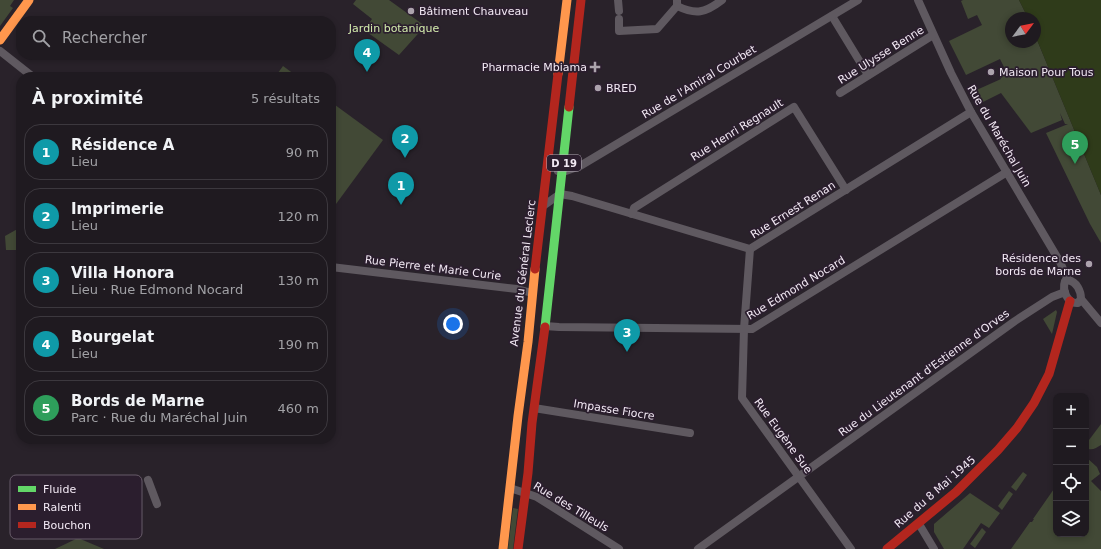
<!DOCTYPE html>
<html lang="fr">
<meta charset="utf-8">
<style>
:root{--surface:#1f1a20;--page:#2c272d;--text:#f1f3f6;--muted:#a1a1a5;--line:#3c383e;--accent:#db2777}
body{margin:0;font-family:"DejaVu Sans",sans-serif;background:var(--page);color:var(--text)}
.controls{position:absolute;right:12px;bottom:12px;display:grid;overflow:hidden;border-radius:8px;box-shadow:0 2px 6px #0003}
.controls button{width:36px;height:36px;display:grid;place-items:center;padding:0;border:0;border-bottom:1px solid var(--line);background:var(--surface);color:var(--text);font:20px sans-serif}
.compass{position:absolute;left:1005px;top:12px;width:36px;height:36px;border-radius:50%;background:var(--surface);box-shadow:0 2px 6px #0003;rotate:58deg}
.you{position:absolute;left:453px;top:324px;width:14px;height:14px;margin:-10px;border:3px solid #fff;border-radius:50%;background:#1a73e8;box-shadow:0 0 0 6px #1a73e833}
.badge{display:grid;place-items:center;width:26px;height:26px;border-radius:50%;background:var(--accent);color:#fff;font-size:13px;font-weight:700}
.pin{position:absolute;translate:-50% -33px;filter:drop-shadow(0 1px 2px #0008)}
.pin::after{content:'';position:absolute;top:21px;width:14px;height:12px;background:inherit;clip-path:polygon(0 0,100% 0,50% 100%)}
.list{margin:0;padding:0;list-style:none}
h2{display:flex;justify-content:space-between;align-items:center;height:52px;margin:0;padding:0 16px;font-size:17px}
h2 small{font-size:13px;font-weight:400;color:var(--muted)}
.list li{display:grid;grid-template-columns:26px 1fr auto;gap:12px;align-items:center;box-sizing:border-box;height:56px;margin:0 8px 8px;padding:0 8px;border:1px solid var(--line);border-radius:16px}
.list b{display:block;font-size:15px;white-space:nowrap}
.list p{margin:0;font-size:13px;white-space:nowrap;color:var(--muted)}
.list em{font-size:13px;font-style:normal;color:var(--muted)}
.icon{flex:none;width:22px;height:22px;fill:none;stroke:currentColor;stroke-width:2;stroke-linecap:round;stroke-linejoin:round}
.map{position:relative;flex:none;width:1101px;height:549px;overflow:hidden}
.search{position:absolute;background:var(--surface);box-shadow:0 2px 6px #0003;left:16px;top:16px;width:320px;height:44px;display:flex;align-items:center;gap:10px;box-sizing:border-box;padding:0 14px;border-radius:16px;color:var(--muted);font-size:15px}
.panel{position:absolute;background:var(--surface);box-shadow:0 2px 6px #0003;left:16px;top:72px;width:320px;height:372px;border-radius:16px}
.map>svg:first-child{display:block}
.green{fill:#424936}
.water{fill:#2f3b1a}
.lines{fill:none;stroke-linecap:round;stroke-linejoin:round}
.street{stroke:#5f5960;stroke-width:8}
.fast{stroke:#63d668;stroke-width:9}
.slow{stroke:#ff974d;stroke-width:9}
.jam{stroke:#b3261e;stroke-width:9}
.poi-dot{fill:#aca3ad;stroke:#2b1e2e;stroke-width:1.5}
.labels{text-anchor:middle;dominant-baseline:central;stroke-width:3.5;stroke-linejoin:round;paint-order:stroke}
.shield{fill:#2b1e2e;stroke:#b6acb9;stroke-width:1}
.shield-label{font-size:10px;font-weight:bold;fill:#f2e9f4}
.poi-label{font-size:11px;fill:#f2e9f4;stroke:#2b1e2e;text-anchor:start}
.park-label{font-size:11px;fill:#d3edac;stroke:#2b1e2e}
.street-label{font-size:11px;fill:#f2e9f4;stroke:#2b1e2e}
.key{fill:#2b1e2e;stroke:#675b69;stroke-width:1}
.key-label{font-size:11px;fill:#f2e9f4}
</style>
<div class="map">
<svg width="1101" height="549" viewBox="0 0 1101 549">
<rect width="100%" height="100%" fill="#29222a"/>
<g class="green">
<polygon points="0,0 14,0 10,6 13,8 0,26"/>
<polygon points="356,0 389,0 425,26 399,55 364,30 372,19 353,4"/>
<polygon points="963,0 1019,0 1028,18 1011,18 1011,42 1035,42 1035,35 1101,195 1101,243 1090,224 1046,133 1068,124 1065,124 1060,113 1062,120 1031,133 1001,93 979,104 972,92 1001,79 999,74 1006,71 1000,59 966,75 949,41 982,25 977,15 968,19 961,1"/>
<polygon points="283,66 298,77 275,77"/>
<polygon points="331,102 383,140 336,204 331,200"/>
<polygon points="19,223 21,223 21,249 20,250 6,250 5,236 21,227"/>
<polygon points="1056,310 1057,312 1052,334 1043,319"/>
<path d="M1101 424V445C1096 448 1092 451 1086 448V444Z"/>
<polygon points="1086,457 1097,467 1100,474 1091,481 1101,491 1101,549 1011,549 1030,522 1032,522 1034,519 1033,519 1056,486 1056,534 1086,534"/>
<polygon points="1023,472 1027,475 1016,491 1011,487"/>
<polygon points="1009,491 1013,494 1002,510 998,506"/>
<polygon points="970,493 1000,513 989,528 981,523 963,549 944,549 934,532 934,524"/>
<polygon points="513,508 518,509 513,549 508,549"/>
<polygon points="982,528 986,532 975,548 970,544"/>
<polygon points="78,538 104,549 55,549"/>
</g>
<polygon class="water" points="1019,0 1101,0 1101,195 1035,35 1035,18 1028,18"/>
<g class="lines">
<g class="street">
<polyline points="618,0 619,11"/>
<path d="M677 0V6C696 15 705 13 722 0"/>
<polyline points="918,0 951,73 971,112 1060,262 1068,280"/>
<polyline points="832,16 868,75"/>
<polyline points="619,19 619,31 657,29 677,6"/>
<polyline points="0,51 33,77"/>
<polyline points="840,93 933,35"/>
<polyline points="558,171 563,172 580,166 858,0"/>
<polyline points="543,206 560,194 572,196 750,249 971,112"/>
<polyline points="632,214 634,208 794,107 846,190"/>
<polyline points="750,249 744,329 742,398 851,549"/>
<polyline points="331,267 517,289 532,293"/>
<path d="M1068 280C1077 282 1081 291 1081 299L1078 303C1067 304 1062 290 1065 281Z"/>
<polyline points="1081,299 1101,323"/>
<polyline points="545,326 559,327 752,329 1007,172"/>
<polyline points="534,408 690,433"/>
<polyline points="148,480 157,504"/>
<polyline points="510,488 537,497 619,549"/>
<polyline points="919,524 934,549"/>
<polyline points="698,549 1015,321 1052,297 1065,292"/>
</g>
<polyline class="fast" points="545,327 569,107"/>
<g class="slow">
<polyline points="0,40 29,0"/>
<polyline points="558,74 567,0"/>
<polyline points="503,549 518,416 528,342 535,269"/>
</g>
<g class="jam">
<polyline points="569,107 581,0"/>
<polyline points="535,269 558,74"/>
<polyline points="518,549 528,473 532,423 545,327"/>
<polyline points="887,549 956,492 998,450 1017,428 1034,403 1049,374 1070,301"/>
</g>
</g>
<g class="poi-dot">
<circle cx="411" cy="11" r="4"/>
<path d="M593 61h4v4h4v4h-4v4h-4v-4h-4v-4h4z"/>
<circle cx="991" cy="72" r="4"/>
<circle cx="598" cy="88" r="4"/>
<circle cx="1089" cy="264" r="4"/>
</g>
<g class="labels">
<rect class="shield" x="547" y="155" width="34" height="16" rx="3"/>
<g class="shield-label">
<text x="564" y="163">D 19</text>
</g>
<g class="poi-label">
<text x="419" y="11">Bâtiment Chauveau</text>
<text x="587" y="67" text-anchor="end">Pharmacie Mbiama</text>
<text x="999" y="72">Maison Pour Tous</text>
<text x="606" y="88">BRED</text>
<text x="1081" y="258" text-anchor="end">Résidence des<tspan x="1081" dy="13">bords de Marne</tspan></text>
</g>
<g class="park-label">
<text x="394" y="28">Jardin botanique</text>
</g>
<g class="street-label">
<text transform="translate(881 55) rotate(-32)">Rue Ulysse Benne</text>
<text transform="translate(699 82) rotate(-31)">Rue de l'Amiral Courbet</text>
<text transform="translate(737 130) rotate(-32)">Rue Henri Regnault</text>
<text transform="translate(999 136) rotate(60)">Rue du Maréchal Juin</text>
<text transform="translate(793 210) rotate(-32)">Rue Ernest Renan</text>
<text transform="translate(433 268) rotate(7)">Rue Pierre et Marie Curie</text>
<text transform="translate(523 273) rotate(-83)">Avenue du Général Leclerc</text>
<text transform="translate(796 288) rotate(-31)">Rue Edmond Nocard</text>
<text transform="translate(924 373) rotate(-36)">Rue du Lieutenant d'Estienne d'Orves</text>
<text transform="translate(614 410) rotate(9)">Impasse Fiocre</text>
<text transform="translate(783 436) rotate(54)">Rue Eugène Sue</text>
<text transform="translate(935 492) rotate(-41)">Rue du 8 Mai 1945</text>
<text transform="translate(571 507) rotate(31)">Rue des Tilleuls</text>
</g>
</g>
<rect x="10" y="475" width="132" height="64" rx="6" class="key"/>
<rect x="18" y="486" width="18" height="6" fill="#63d668"/>
<rect x="18" y="504" width="18" height="6" fill="#ff974d"/>
<rect x="18" y="522" width="18" height="6" fill="#b3261e"/>
<g class="key-label">
<text x="43" y="493">Fluide</text>
<text x="43" y="511">Ralenti</text>
<text x="43" y="529">Bouchon</text>
</g>
</svg>
<div class="controls">
<button>+</button>
<button>−</button>
<button><svg class="icon" aria-label="locate" viewBox="0 0 24 24"><circle cx="12" cy="12" r="6"/><path d="M12 2v4M12 18v4M2 12h4M18 12h4"/></svg></button>
<button><svg class="icon" aria-label="layers" viewBox="0 0 24 24"><path d="M12 4l9 5-9 5-9-5zM3 14l9 5 9-5"/></svg></button>
</div>
<svg class="compass" viewBox="-18 -18 36 36"><path d="M0-13l5 13h-10z" fill="#e53935"/><path d="M0 13l5-13h-10z" fill="#a1a1a5"/></svg>
<div class="you"></div>
<div class="pin badge" style="left:401px;top:205px;background:#0f9aa8">1</div>
<div class="pin badge" style="left:405px;top:158px;background:#0f9aa8">2</div>
<div class="pin badge" style="left:627px;top:352px;background:#0f9aa8">3</div>
<div class="pin badge" style="left:367px;top:72px;background:#0f9aa8">4</div>
<div class="pin badge" style="left:1075px;top:164px;background:#2e9e5b">5</div>
<div class="search"><svg class="icon" aria-label="search" viewBox="0 0 24 24"><circle cx="10" cy="10" r="6"/><path d="M15 15l6 6"/></svg>Rechercher</div>
<section class="panel">
<h2>À proximité<small>5 résultats</small></h2>
<ul class="list">
<li><span class="badge" style="background:#0f9aa8">1</span><div><b>Résidence A</b><p>Lieu</p></div><em>90 m</em></li>
<li><span class="badge" style="background:#0f9aa8">2</span><div><b>Imprimerie</b><p>Lieu</p></div><em>120 m</em></li>
<li><span class="badge" style="background:#0f9aa8">3</span><div><b>Villa Honora</b><p>Lieu · Rue Edmond Nocard</p></div><em>130 m</em></li>
<li><span class="badge" style="background:#0f9aa8">4</span><div><b>Bourgelat</b><p>Lieu</p></div><em>190 m</em></li>
<li><span class="badge" style="background:#2e9e5b">5</span><div><b>Bords de Marne</b><p>Parc · Rue du Maréchal Juin</p></div><em>460 m</em></li>
</ul>
</section>
</div>
